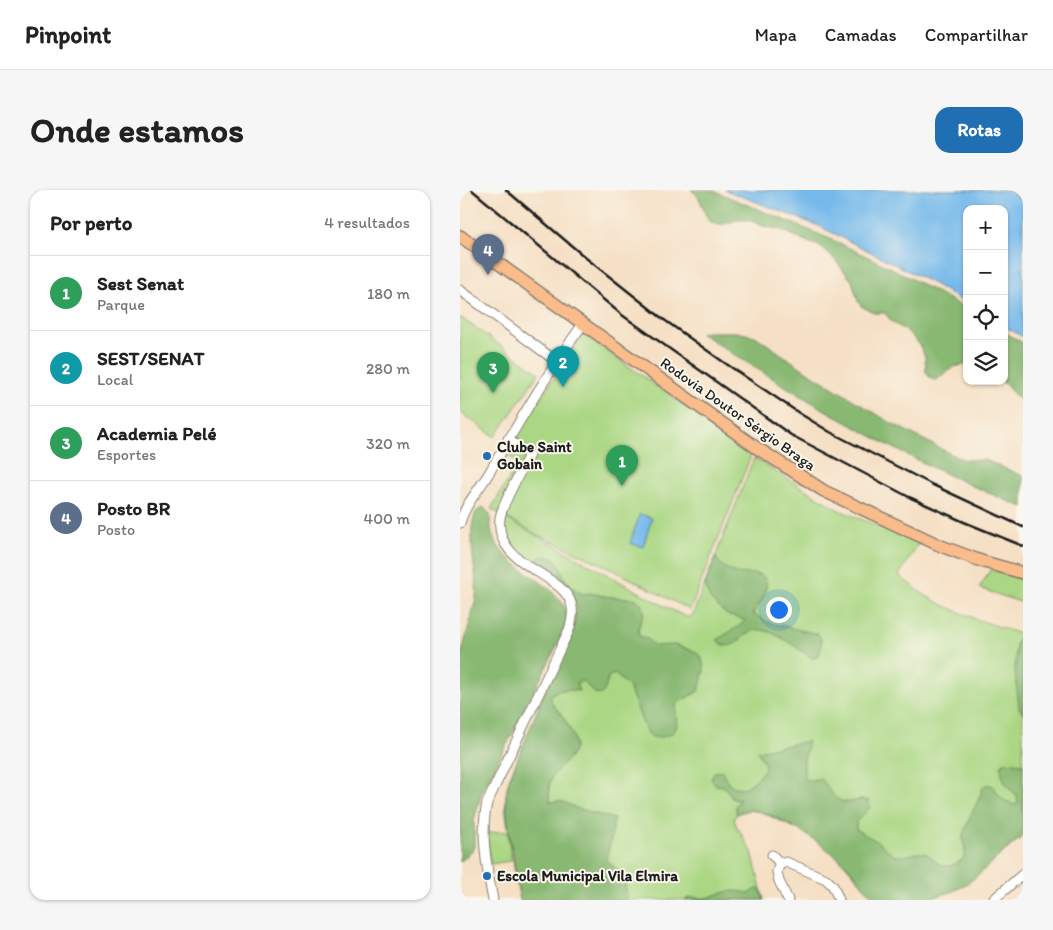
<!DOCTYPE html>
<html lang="pt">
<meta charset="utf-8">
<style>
:root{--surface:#fff;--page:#f6f6f6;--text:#222;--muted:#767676;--line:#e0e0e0;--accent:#1f6fb2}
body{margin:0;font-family:Itim,sans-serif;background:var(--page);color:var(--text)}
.controls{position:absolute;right:15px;top:15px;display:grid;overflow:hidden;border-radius:10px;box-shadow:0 1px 4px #0004}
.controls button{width:45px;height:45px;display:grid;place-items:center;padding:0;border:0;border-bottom:1px solid var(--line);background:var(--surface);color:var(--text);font:25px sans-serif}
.you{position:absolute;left:318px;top:419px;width:18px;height:18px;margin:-12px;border:4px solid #fff;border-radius:50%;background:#1a73e8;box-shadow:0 0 0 8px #1a73e833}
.badge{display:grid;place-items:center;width:32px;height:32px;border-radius:50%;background:var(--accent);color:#fff;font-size:16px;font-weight:700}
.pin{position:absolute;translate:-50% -41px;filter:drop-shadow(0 1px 2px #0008)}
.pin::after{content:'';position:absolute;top:26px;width:18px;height:15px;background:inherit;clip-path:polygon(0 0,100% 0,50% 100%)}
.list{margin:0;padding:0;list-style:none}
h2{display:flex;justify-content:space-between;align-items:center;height:65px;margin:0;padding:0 20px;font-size:21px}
h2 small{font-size:16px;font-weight:400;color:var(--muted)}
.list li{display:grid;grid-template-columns:32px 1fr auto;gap:15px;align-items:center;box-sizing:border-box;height:75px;padding:0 20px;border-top:1px solid var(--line)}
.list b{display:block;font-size:19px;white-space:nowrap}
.list p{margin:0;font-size:16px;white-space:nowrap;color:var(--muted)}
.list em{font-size:16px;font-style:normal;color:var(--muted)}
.icon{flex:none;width:28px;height:28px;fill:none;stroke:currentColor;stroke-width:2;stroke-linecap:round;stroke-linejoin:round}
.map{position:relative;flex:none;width:563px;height:710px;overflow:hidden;border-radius:15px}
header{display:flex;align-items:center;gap:30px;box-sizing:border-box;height:70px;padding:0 25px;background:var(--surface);border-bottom:1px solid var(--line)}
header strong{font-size:24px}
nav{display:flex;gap:28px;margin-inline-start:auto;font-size:18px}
.intro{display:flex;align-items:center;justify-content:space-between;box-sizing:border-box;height:120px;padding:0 30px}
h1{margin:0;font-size:35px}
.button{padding:12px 22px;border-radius:15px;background:var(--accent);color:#fff;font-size:18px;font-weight:700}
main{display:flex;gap:30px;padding:0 30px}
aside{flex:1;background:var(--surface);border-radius:15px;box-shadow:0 1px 4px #0004}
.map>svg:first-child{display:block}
.green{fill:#abd784;stroke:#647a50}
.forest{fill:#88b872;stroke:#526a47}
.water{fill:#75b9eb;stroke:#486a84}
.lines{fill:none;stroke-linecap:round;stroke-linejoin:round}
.minor-casing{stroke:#887e70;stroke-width:11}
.major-casing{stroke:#887e70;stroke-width:14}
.minor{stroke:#fff;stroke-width:9}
.major{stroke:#fabc8b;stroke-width:11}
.rail{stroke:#1c1c1c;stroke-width:2.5}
.poi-dot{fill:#1f6fb2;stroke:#fbf7ec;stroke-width:2}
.labels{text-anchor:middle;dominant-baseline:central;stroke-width:4;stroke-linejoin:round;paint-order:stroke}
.street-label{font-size:15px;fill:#1c1c1c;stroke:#fbf7ec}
.poi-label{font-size:15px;font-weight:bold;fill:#1c1c1c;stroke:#fbf7ec;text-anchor:start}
</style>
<header>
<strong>Pinpoint</strong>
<nav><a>Mapa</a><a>Camadas</a><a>Compartilhar</a></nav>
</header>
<div class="intro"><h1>Onde estamos</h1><a class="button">Rotas</a></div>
<main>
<aside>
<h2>Por perto<small>4 resultados</small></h2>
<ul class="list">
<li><span class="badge" style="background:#2e9e5b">1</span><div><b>Sest Senat</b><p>Parque</p></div><em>180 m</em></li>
<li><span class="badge" style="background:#0f9aa8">2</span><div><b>SEST/SENAT</b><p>Local</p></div><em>280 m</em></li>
<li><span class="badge" style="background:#2e9e5b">3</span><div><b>Academia Pelé</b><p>Esportes</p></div><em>320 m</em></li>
<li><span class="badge" style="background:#5c6f8a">4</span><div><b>Posto BR</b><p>Posto</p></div><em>400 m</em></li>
</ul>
</aside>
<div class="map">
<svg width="563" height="710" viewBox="0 0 563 710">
<rect width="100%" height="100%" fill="#fbf7ec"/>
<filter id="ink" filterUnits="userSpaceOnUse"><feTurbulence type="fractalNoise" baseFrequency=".02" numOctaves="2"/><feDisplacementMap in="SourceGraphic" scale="10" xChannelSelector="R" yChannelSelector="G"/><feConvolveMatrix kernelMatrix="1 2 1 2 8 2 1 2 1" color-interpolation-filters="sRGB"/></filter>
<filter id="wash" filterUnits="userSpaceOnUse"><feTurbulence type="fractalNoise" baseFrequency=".0096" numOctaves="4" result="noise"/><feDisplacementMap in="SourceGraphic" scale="20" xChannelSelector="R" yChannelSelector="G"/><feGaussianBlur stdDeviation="1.12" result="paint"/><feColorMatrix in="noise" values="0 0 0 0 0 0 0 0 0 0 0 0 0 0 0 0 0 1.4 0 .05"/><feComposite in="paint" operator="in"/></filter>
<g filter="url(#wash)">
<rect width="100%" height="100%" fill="#f5e0c5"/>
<g class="green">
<polygon points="0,127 79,183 35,247 0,222"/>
<polygon points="123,144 292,263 230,420 148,377 78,345 31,319 58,272 44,263"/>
<path d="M294 268 379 320 459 353 439 385C472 417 520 430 563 445V646L514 687 501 697 490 702 457 710H420L406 699 382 671 363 655 347 644 301 622 288 620 277 624 274 628 276 635 292 662 304 710H60C56 693 54 675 51 658 49 641 44 622 46 605 48 587 57 571 64 555 72 535 79 515 88 495 99 471 116 445 116 418 116 386 30 367 45 328L206 417 226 427H230L233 424Z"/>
<polygon points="531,379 563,390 563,413 519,398"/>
<polygon points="48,641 51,671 30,674 27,643"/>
</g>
<g class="forest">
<path d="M231 0H252L375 51 441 83 507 119V174L494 177 476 190 471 189 466 182 465 167 459 154 448 142 432 132 425 123H414L401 116 398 111 392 91 371 65 362 57 348 52 319 39 303 36 289 30H276L264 34H254C241 27 245 8 231 0Z"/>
<path d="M249 142H276L295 146 346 181 431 233 495 266 506 270H525L563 286V317C449 273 344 210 241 143Z"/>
<polygon points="544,142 563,153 563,213 541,191 544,191"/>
<path d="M23 317 30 324C31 330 30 337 32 343 43 383 110 394 106 430 105 438 101 445 99 452L21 605 14 630V657L11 662 0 672V470L16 408C18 381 5 346 16 322Z"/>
<path d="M82 366 93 368 98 372C105 388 105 396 123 404L130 403 143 406 176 409C194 424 175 430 179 446L188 449 195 456 215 455 236 462 242 468 244 480 239 501 217 513C212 528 227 542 201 547 193 549 189 546 185 539L169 497 155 484 149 486C147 490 147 494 145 499 139 513 129 497 123 491L116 493 119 501C109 500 98 498 91 505 90 515 96 517 101 524 106 531 116 548 115 556 114 571 93 577 90 593 88 599 90 606 90 612L97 611 103 612 119 619 154 629 151 650 146 670 160 682 165 689 167 710H60L47 628 46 605 49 590 83 506 114 439 116 416 112 405 106 399 72 374Z"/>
<path d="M256 367C259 375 269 381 277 383 288 385 310 379 306 399 304 408 297 416 293 424L310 433 358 444C364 450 361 459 358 467L352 468C337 459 315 439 297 440 280 441 275 467 257 450L279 436 285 430 267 425 250 409 245 394Z"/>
<polygon points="561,444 563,445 563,523 559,518 555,481 556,453"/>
<path d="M348 551 344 570V589L351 590 360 588C369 596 373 614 390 612 397 611 401 608 409 611L410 618 396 632V639C404 646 414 648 422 655 427 659 431 665 437 666 446 668 455 661 463 663 473 664 476 676 486 676 494 676 506 670 505 661 505 656 502 652 503 646 504 639 516 615 519 608 522 604 520 599 525 595H532L542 609 554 615 558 613 557 605C547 599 541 588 541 575L546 572 563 574V646C538 663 519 691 491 702 471 709 452 710 431 710 428 710 423 710 420 710 409 707 398 688 391 680 372 660 319 622 291 620 286 620 281 622 277 624L275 616 280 609 276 610 273 609 264 596 256 595 251 589 254 582 262 581C265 585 266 592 271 595 285 604 298 589 305 578L304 572 297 561Z"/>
<path d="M297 699H300L304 710H225C233 704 241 710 249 707 266 702 271 699 289 703Z"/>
</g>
<g class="water">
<polygon points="265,0 548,0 563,11 563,147 544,136 544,19 507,19 507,114 474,94 359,36"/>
<polygon points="180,324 192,328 183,357 170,353"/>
</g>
</g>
<g filter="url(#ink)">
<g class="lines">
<defs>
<g id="minor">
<polyline points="0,100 96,171"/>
<polyline points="48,249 65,262"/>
<path d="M0 333C5 314 19 300 29 283 59 232 88 182 123 134"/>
<polyline points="312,665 321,674"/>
<path d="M33 710C27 679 20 644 27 613L109 440C112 431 114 422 111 413 101 382 34 376 40 328 42 314 62 279 69 265"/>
<polyline points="328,710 319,691 317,682 319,675 326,672 366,689 373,696 379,710"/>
<polyline points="533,710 563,684"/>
</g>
<polyline id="major" points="0,46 297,258 364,301 481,356 521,371 563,383"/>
</defs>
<use href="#minor" class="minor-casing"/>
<use href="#major" class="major-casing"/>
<use href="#minor" class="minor"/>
<use href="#major" class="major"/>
<g class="rail">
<polyline points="12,0 162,125 331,245 449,307 504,332 563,356"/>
<polyline points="46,0 126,68 203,129 262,171 339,223 370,242 473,295 563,337"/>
</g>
</g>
</g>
<g class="poi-dot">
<circle cx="27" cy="266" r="5"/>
<circle cx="27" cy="686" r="5"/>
</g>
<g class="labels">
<g class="street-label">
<text transform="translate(278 224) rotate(35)">Rodovia Doutor Sérgio Braga</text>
</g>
<g class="poi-label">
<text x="37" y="257">Clube Saint<tspan x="37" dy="17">Gobain</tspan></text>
<text x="37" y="686">Escola Municipal Vila Elmira</text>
</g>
</g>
</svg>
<div class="controls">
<button>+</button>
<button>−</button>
<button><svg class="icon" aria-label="locate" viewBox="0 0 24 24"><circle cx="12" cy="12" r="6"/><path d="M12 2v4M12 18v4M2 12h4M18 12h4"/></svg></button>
<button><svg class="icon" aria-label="layers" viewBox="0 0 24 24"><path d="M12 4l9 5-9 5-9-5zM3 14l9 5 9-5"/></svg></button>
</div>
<div class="you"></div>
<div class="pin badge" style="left:162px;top:296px;background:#2e9e5b">1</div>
<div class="pin badge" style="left:103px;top:197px;background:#0f9aa8">2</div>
<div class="pin badge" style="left:33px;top:203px;background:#2e9e5b">3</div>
<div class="pin badge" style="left:28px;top:85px;background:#5c6f8a">4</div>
</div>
</main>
